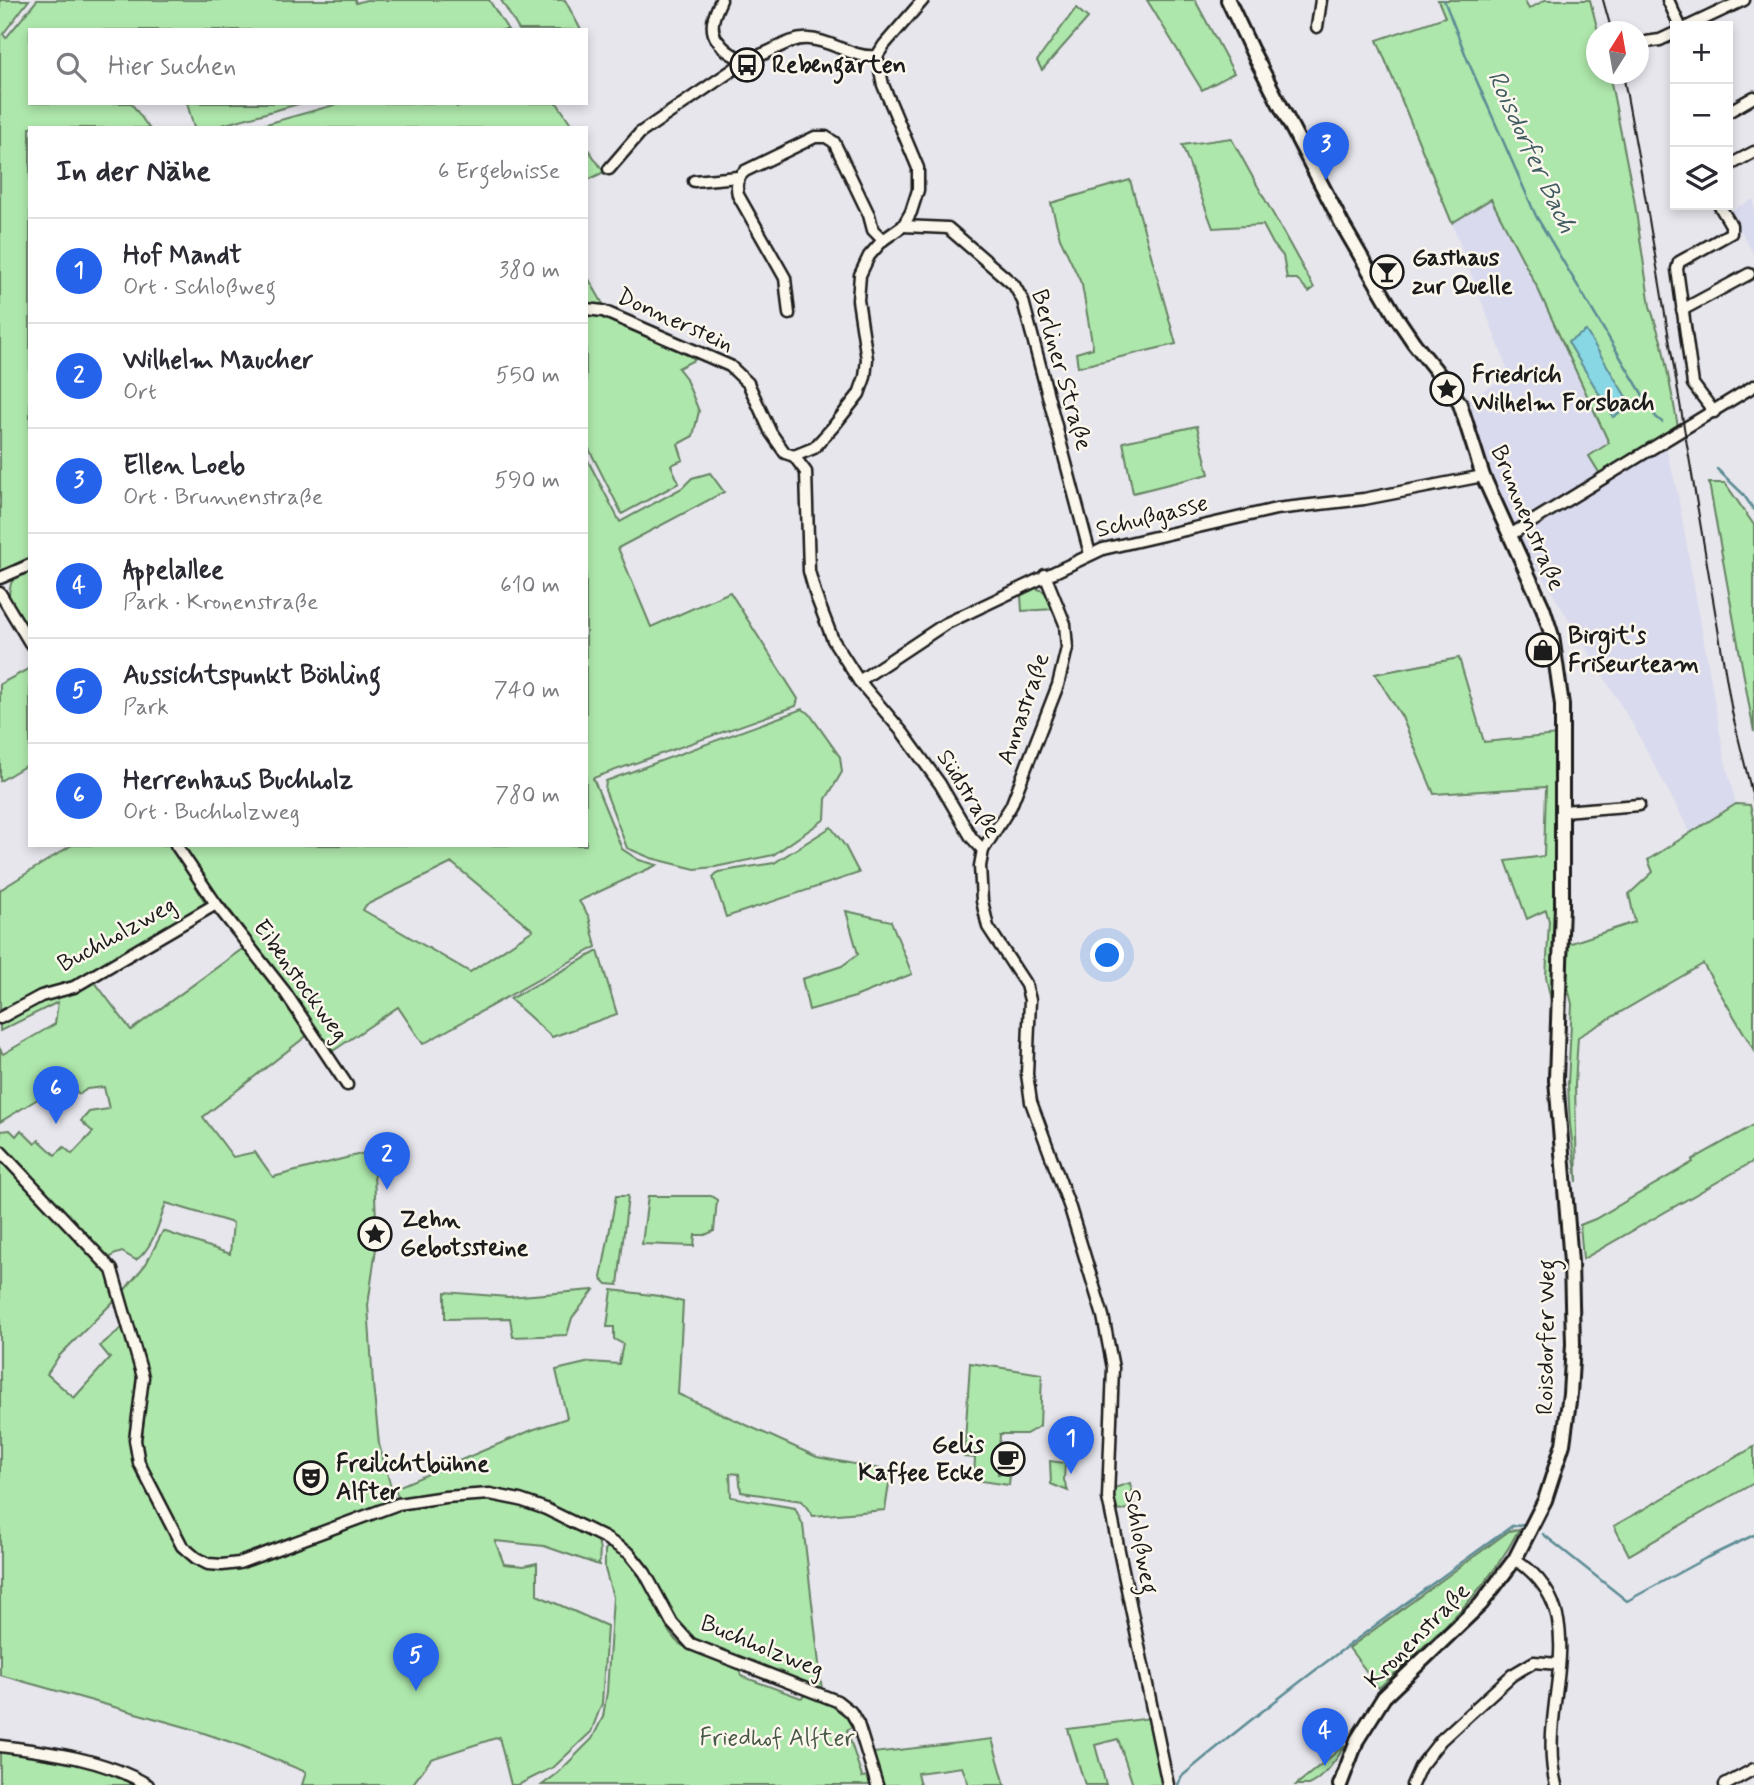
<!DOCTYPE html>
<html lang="de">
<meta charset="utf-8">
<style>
:root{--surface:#fff;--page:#f7f7f7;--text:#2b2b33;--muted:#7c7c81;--line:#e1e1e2;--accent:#2563eb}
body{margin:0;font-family:Mynerve,sans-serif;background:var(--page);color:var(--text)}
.controls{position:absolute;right:21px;top:21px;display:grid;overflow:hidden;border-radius:0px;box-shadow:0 4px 10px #0003}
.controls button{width:63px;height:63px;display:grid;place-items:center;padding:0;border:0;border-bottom:2px solid var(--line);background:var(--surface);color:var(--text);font:35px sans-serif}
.compass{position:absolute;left:1586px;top:21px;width:63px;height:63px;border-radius:50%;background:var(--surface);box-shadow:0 4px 10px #0003;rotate:11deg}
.you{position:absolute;left:1108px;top:956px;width:24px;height:24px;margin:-18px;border:5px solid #fff;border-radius:50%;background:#1a73e8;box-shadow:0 0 0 10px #1a73e833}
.badge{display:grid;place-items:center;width:46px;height:46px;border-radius:50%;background:var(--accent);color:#fff;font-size:23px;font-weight:700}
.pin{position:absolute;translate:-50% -58px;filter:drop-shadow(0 2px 4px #0008)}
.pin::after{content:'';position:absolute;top:37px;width:24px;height:21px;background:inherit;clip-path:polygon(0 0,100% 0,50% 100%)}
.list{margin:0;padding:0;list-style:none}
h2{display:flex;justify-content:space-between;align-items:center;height:91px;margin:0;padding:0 28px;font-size:30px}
h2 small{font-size:23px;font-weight:400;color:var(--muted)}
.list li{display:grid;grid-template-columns:46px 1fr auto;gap:21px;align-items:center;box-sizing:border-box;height:105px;padding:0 28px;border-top:2px solid var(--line)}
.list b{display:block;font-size:26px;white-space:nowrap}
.list p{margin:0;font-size:23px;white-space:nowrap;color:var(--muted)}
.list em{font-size:23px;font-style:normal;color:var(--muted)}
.icon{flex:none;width:38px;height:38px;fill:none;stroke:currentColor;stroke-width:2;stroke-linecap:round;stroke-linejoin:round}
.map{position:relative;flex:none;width:1754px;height:1785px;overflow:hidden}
.search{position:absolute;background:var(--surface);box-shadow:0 4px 10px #0003;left:28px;top:28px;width:560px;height:77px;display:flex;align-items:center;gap:18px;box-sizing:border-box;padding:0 24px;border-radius:0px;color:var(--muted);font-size:26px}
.panel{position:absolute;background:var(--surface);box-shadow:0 4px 10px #0003;left:28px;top:126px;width:560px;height:721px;border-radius:0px}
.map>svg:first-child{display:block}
.built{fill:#d9daed}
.green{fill:#aee7ab;stroke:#658264;stroke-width:2;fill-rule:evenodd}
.water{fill:#88d7e4;stroke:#5d8c94;stroke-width:2}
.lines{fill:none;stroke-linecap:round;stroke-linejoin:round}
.stream{stroke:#5d8c94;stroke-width:2.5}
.minor-casing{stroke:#1c1c1c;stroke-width:15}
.tertiary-casing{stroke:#1c1c1c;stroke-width:18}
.minor{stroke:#fbf7ec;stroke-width:10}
.tertiary{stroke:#fbf7ec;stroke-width:12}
.tram{stroke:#1c1c1c;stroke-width:2}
.labels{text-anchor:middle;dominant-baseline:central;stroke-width:5;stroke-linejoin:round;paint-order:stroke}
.poi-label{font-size:24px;font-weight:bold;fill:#1c1c1c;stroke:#fbf7ec;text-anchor:start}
.street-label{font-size:24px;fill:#1c1c1c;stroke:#fbf7ec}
.park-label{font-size:24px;fill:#485947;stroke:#fbf7ec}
.water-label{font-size:26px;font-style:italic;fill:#425d62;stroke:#fbf7ec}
</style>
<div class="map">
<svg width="1754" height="1785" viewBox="0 0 1754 1785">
<rect width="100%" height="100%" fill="#e7e6ed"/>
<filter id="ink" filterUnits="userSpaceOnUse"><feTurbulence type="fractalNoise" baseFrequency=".0143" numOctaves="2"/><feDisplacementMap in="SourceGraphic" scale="14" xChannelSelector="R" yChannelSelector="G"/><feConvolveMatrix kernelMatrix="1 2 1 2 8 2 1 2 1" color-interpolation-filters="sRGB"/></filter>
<g filter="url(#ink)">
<g class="built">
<polygon points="1491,199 1538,289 1609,444 1589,456 1606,484 1666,448 1677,490 1725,760 1736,804 1691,834 1633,725 1511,525 1485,464 1463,401 1510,376 1452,223"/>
<polygon points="1754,199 1754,255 1730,211"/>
</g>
<g class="green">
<polygon points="0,0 29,0 3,34 6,38 37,0 355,0 356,3 366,0 489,0 508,30 30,30 30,103 131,103 149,128 30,128 30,557 0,572"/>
<polygon points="501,0 565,0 581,30 519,30"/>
<polygon points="1147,0 1195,0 1234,73 1202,90"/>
<polygon points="1438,0 1524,0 1529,9 1545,0 1590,0 1598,31 1596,74 1609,74 1611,83 1634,198 1650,306 1662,344 1678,426 1600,474 1589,456 1609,443 1538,289 1491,199 1452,223 1377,40 1445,17"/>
<polygon points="1076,8 1088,18 1042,70 1037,61"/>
<polygon points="187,103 302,103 211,128 194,128"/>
<polygon points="341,103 454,103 457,107 463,103 557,103 574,128 252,128"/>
<polygon points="1231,138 1314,288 1309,292 1297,279 1287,279 1283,256 1273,244 1263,225 1213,228 1182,145"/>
<polygon points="586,146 604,172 586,181"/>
<polygon points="1130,180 1176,344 1078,367 1076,353 1093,348 1082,285 1060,238 1051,203"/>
<polygon points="586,274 612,320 696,359 678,368 685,377 699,411 693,436 678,444 683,460 671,465 679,483 622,514 586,443"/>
<polygon points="1197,426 1209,474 1133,493 1123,442"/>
<path d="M586 457 620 522 682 488 692 478 710 473 724 492 618 548 651 627 730 592 798 699 796 706 593 778 622 849 639 860 657 865 579 901 589 917 596 947 423 1044 398 1007 333 1051 291 993 283 1000 309 1034 203 1117 233 1157 255 1152 273 1177 376 1150 374 1174 377 1241 368 1305 373 1384 379 1444 396 1505C424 1503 454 1498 482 1497 501 1497 586 1525 596 1539 602 1548 599 1556 599 1565L544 1546 495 1541 504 1564 524 1566 537 1563V1595L607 1626 602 1703 591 1732 554 1767 518 1785H511L499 1737 431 1759 412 1785H302L306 1772 242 1746 189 1728 0 1675V1154L107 1270 123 1292 146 1264 163 1231 230 1254 233 1223 166 1203C160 1220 153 1249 136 1260L122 1252 113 1255 109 1259 0 1145 1 1131 10 1130 16 1136 21 1130 35 1144 39 1140 55 1155 64 1147 72 1154 93 1132 81 1121 89 1112 109 1109 104 1087 87 1089 80 1094 75 1091 73 1083 63 1084 62 1072H57L54 1089 0 1122V1049L3 1054 55 1024 58 1002 0 1031V1022L40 1000 76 990 94 981 131 1030 245 947 279 993 288 987 225 904 216 897 181 845H586ZM452 863 533 930 470 972 363 910 366 905ZM117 1298 124 1326 100 1346 110 1358 74 1398 47 1374 59 1356Z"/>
<polygon points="1709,483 1725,483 1754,525 1754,732"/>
<path d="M30 568V646L0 605V596L9 599C9 579 13 578 30 568Z"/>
<polygon points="1036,588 1045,592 1053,609 1022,611 1021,595"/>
<polygon points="1459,658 1484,742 1557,735 1556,969 1552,1005 1546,977 1549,921 1546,910 1527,919 1506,861 1544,856 1546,787 1434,794 1402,717 1375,674"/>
<polygon points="30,668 30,763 0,781 0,684"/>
<polygon points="802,709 809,713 840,757 842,772 826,799 825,819 773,855 715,867 695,869 651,858 627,848 605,790 606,781"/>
<polygon points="1736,804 1750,805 1754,822 1754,1050 1703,964 1578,1037 1575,1084 1577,1182 1570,1124 1568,1084 1572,1004 1567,984 1568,944 1635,922 1629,894 1653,872 1648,860"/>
<polygon points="831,827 845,846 859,873 726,917 713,877 718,872 774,863"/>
<polygon points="72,845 172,845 206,904 82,978 37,991 0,1012 0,890"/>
<polygon points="846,911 891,921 912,974 855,997 809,1010 802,979 842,966 858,954"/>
<polygon points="598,951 617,1014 552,1037 510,999"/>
<polygon points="1754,1125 1754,1161 1583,1259 1580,1225 1595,1219 1693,1162 1692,1160"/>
<polygon points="616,1196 628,1196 618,1285 607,1284 601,1278"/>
<polygon points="648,1196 711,1196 717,1200 714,1231 705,1235 695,1235 694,1246 642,1244"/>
<polygon points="594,1290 572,1318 567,1335 513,1337 510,1318 445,1319 445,1292 508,1297"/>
<polygon points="612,1290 659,1296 683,1302 678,1394 817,1457 891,1471 885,1510 813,1516 802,1501 741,1492 739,1474 730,1473 731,1497 795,1508 803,1525 822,1690 697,1640 680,1628 640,1558 607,1534 526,1498 399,1500 395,1488 532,1430 567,1418 556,1370 590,1362 619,1364 623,1344 614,1339 614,1327 607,1327"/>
<polygon points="970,1363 1042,1374 1040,1426 1026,1434 1000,1434 998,1474 1010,1474 1009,1485 974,1480 975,1458 964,1457"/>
<polygon points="1754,1447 1754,1483 1629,1555 1614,1526"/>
<polygon points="1050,1461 1065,1463 1064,1480 1068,1491 1051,1484"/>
<polygon points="1130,1483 1135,1507 1114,1512 1111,1489"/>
<path d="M1519 1529C1485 1596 1433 1637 1379 1688L1349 1648 1509 1531Z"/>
<path d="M609 1546C635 1560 645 1579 657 1605 663 1619 668 1637 683 1646 699 1656 721 1661 739 1668L741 1676 801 1698 807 1694 842 1710 852 1727 847 1730 862 1777 868 1776 872 1785H542L558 1773 592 1739 603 1717 607 1692 613 1597 605 1569V1550Z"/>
<polygon points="1150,1718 1164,1785 1133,1785 1118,1739 1095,1745 1106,1785 1085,1785 1068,1729"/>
<polygon points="992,1739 1005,1785 969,1785 962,1767 917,1773 920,1785 883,1785 873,1753"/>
<path d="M1345 1745C1338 1758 1323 1779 1308 1785 1304 1785 1300 1785 1296 1785Z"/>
<polygon points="0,1746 55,1754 148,1785 0,1785"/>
</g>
<polygon class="water" points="1586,331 1631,405 1613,417 1568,342"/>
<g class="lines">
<g class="stream">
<polyline points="1444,0 1468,61 1536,216 1656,417 1662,422"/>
<polyline points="1717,469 1743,494 1754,510"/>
<polyline points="1543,1534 1627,1601 1706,1558 1754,1535"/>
<path d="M1178 1785 1181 1777C1287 1688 1400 1607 1512 1526L1523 1524"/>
</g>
<defs>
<g id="minor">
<path d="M721 0C715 13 708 27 717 40 749 83 775 36 809 39 832 40 853 59 877 56"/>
<polyline points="1668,0 1680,26"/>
<polyline points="1689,26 1744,0"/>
<polyline points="1317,27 1321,0"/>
<polyline points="1646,42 1660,40 1675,33"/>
<polyline points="877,56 884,45 923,0"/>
<polyline points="1728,112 1754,97"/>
<polyline points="1728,166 1754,152"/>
<polyline points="609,169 640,133 737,67 742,58"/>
<polyline points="694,181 738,177"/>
<polyline points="903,226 948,228 1014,285 1023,301 1090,554"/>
<polyline points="586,309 603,311 730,366 748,383 771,433 785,453 794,456 806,472 809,571 816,596 833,640 859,681 903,733 940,784 971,837 983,850"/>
<polyline points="1682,310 1749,274"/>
<path d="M789 314 785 278 738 195C736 185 736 179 745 171L815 137H826L834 142 869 215 873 230 883 240"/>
<polyline points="1714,412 1693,384 1677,269 1679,262 1731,233 1731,225 1719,205"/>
<polyline points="794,456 814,448 833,427 859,394 865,377 867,359 858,300 860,275 869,256 883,240 903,226 911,212 918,190 918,168 883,85 877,56"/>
<polyline points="1510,535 1754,386"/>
<polyline points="1045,575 1065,624 1067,648 1058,685 1011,806 983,850 980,866 982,901 988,927 1026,985 1030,1000 1027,1074 1031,1102 1070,1208 1103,1316 1113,1368 1108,1498 1168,1785"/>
<polyline points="0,578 30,565"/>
<polyline points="0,593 30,643"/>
<polyline points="859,681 945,624 1103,549 1276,509 1364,499 1483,476"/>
<polyline points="1563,811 1639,805"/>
<polyline points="176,845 216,904 285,992 347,1085"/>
<polyline points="0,1018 41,996 74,987 216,904"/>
<polyline points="0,1151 112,1270 143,1377 135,1440 139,1463 182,1546 196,1558 208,1564 222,1565 239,1563 398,1504 445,1497 490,1494 520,1500 546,1509 605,1538 629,1553 645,1573 672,1623 691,1644 837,1701 851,1712 858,1724 877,1785"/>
<path d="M1515 1559C1600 1615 1535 1705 1556 1785"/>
<path d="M0 1746C50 1752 104 1759 148 1785"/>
<polyline points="1412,1785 1420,1767 1441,1740 1512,1675 1534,1662 1558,1664"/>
<polyline points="1725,1785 1754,1769"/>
</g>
<polyline id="tertiary" points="1228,0 1252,51 1342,224 1395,315 1414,343 1450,388 1460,404 1483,476 1543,608 1552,636 1562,705 1562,905 1556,1080 1571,1262 1573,1344 1570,1394 1563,1444 1545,1500 1515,1559 1481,1604 1384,1697 1357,1740 1340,1785"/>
</defs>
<use href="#minor" class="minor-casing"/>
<use href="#tertiary" class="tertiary-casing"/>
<use href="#minor" class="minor"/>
<use href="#tertiary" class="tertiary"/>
<g class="tram">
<polyline points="1603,0 1612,32"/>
<polyline points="1623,74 1641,172 1732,712 1754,802"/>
</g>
</g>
</g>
<defs>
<symbol id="bus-ring" viewBox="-11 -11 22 22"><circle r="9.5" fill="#fbf7ec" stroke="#1c1c1c" stroke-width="1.5"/><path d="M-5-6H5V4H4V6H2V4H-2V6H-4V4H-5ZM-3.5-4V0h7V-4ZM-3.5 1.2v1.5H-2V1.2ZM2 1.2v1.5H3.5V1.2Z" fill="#1c1c1c"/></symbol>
<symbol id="bar-ring" viewBox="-11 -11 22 22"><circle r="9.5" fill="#fbf7ec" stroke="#1c1c1c" stroke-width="1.5"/><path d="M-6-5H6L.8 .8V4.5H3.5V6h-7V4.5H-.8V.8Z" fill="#1c1c1c"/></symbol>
<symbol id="sight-ring" viewBox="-11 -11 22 22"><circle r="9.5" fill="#fbf7ec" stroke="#1c1c1c" stroke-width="1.5"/><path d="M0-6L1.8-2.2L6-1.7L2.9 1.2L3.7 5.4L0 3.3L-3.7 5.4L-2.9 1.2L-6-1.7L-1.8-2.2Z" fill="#1c1c1c"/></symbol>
<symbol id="shop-ring" viewBox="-11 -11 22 22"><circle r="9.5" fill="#fbf7ec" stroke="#1c1c1c" stroke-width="1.5"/><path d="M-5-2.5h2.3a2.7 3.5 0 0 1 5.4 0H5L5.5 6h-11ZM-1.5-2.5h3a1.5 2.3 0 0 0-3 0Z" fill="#1c1c1c"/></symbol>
<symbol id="cafe-ring" viewBox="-11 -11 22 22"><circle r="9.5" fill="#fbf7ec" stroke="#1c1c1c" stroke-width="1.5"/><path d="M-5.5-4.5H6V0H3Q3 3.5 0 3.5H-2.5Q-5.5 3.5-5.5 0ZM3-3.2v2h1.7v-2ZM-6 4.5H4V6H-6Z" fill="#1c1c1c"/></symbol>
<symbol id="theatre-ring" viewBox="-11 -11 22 22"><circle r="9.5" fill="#fbf7ec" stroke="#1c1c1c" stroke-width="1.5"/><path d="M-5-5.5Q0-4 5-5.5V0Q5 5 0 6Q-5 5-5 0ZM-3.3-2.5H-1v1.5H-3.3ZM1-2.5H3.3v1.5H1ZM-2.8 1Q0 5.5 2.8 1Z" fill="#1c1c1c"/></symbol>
</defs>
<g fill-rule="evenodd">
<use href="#bus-ring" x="728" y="46" width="38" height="38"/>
<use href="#bar-ring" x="1368" y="253" width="38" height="38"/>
<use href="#sight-ring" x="1428" y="370" width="38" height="38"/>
<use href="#shop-ring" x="1524" y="631" width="38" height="38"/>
<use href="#sight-ring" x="356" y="1215" width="38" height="38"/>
<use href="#cafe-ring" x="989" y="1440" width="38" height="38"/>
<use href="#theatre-ring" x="292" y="1459" width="38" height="38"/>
</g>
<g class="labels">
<g class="poi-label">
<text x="772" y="65">Rebengarten</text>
<text x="1412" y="258">Gasthaus<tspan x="1412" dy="28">zur Quelle</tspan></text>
<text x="1472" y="375">Friedrich<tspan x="1472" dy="28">Wilhelm Forsbach</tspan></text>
<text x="1568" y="636">Birgit's<tspan x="1568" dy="28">Friseurteam</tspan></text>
<text x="400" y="1220">Zehn<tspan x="400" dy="28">Gebotssteine</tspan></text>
<text x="984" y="1445" text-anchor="end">Gelis<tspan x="984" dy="28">Kaffee Ecke</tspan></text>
<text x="336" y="1464">Freilichtbühne<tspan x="336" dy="28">Alfter</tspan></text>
</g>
<g class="street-label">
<text transform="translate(675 321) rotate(24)">Donnerstein</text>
<text transform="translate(1061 370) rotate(74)">Berliner Straße</text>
<text transform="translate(1152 517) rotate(-14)">Schußgasse</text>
<text transform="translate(1527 518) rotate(67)">Brunnenstraße</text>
<text transform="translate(1024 709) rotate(-71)">Annastraße</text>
<text transform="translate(968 794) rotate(58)">Südstraße</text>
<text transform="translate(117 935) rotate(-29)">Buchholzweg</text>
<text transform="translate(300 981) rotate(54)">Eibenstockweg</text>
<text transform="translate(1547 1337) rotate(-89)">Roisdorfer Weg</text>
<text transform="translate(1140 1542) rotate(80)">Schloßweg</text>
<text transform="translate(1418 1636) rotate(-45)">Kronenstraße</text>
<text transform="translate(762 1647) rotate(22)">Buchholzweg</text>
</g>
<g class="park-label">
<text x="777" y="1738">Friedhof Alfter</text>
</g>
<g class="water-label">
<text transform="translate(1531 152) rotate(65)">Roisdorfer Bach</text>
</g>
</g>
</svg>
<div class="controls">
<button>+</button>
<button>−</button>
<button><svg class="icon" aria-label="layers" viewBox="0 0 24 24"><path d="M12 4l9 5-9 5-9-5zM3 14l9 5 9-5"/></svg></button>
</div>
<svg class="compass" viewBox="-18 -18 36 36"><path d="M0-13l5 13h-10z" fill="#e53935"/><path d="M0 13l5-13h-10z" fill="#7c7c81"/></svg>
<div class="you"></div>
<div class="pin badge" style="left:1071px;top:1474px">1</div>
<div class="pin badge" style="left:387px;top:1190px">2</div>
<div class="pin badge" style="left:1326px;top:180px">3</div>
<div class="pin badge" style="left:1325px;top:1766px">4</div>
<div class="pin badge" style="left:416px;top:1691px">5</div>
<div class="pin badge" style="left:56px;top:1124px">6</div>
<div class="search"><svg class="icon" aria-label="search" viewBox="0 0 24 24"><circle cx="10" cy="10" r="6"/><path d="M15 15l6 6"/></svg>Hier suchen</div>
<section class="panel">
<h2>In der Nähe<small>6 Ergebnisse</small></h2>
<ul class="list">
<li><span class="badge">1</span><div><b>Hof Mandt</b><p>Ort · Schloßweg</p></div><em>380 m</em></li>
<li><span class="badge">2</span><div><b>Wilhelm Maucher</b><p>Ort</p></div><em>550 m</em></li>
<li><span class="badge">3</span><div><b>Ellen Loeb</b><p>Ort · Brunnenstraße</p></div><em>590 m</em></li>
<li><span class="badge">4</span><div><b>Appelallee</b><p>Park · Kronenstraße</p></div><em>610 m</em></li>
<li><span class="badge">5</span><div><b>Aussichtspunkt Böhling</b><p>Park</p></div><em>740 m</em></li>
<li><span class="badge">6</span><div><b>Herrenhaus Buchholz</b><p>Ort · Buchholzweg</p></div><em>780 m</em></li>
</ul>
</section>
</div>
